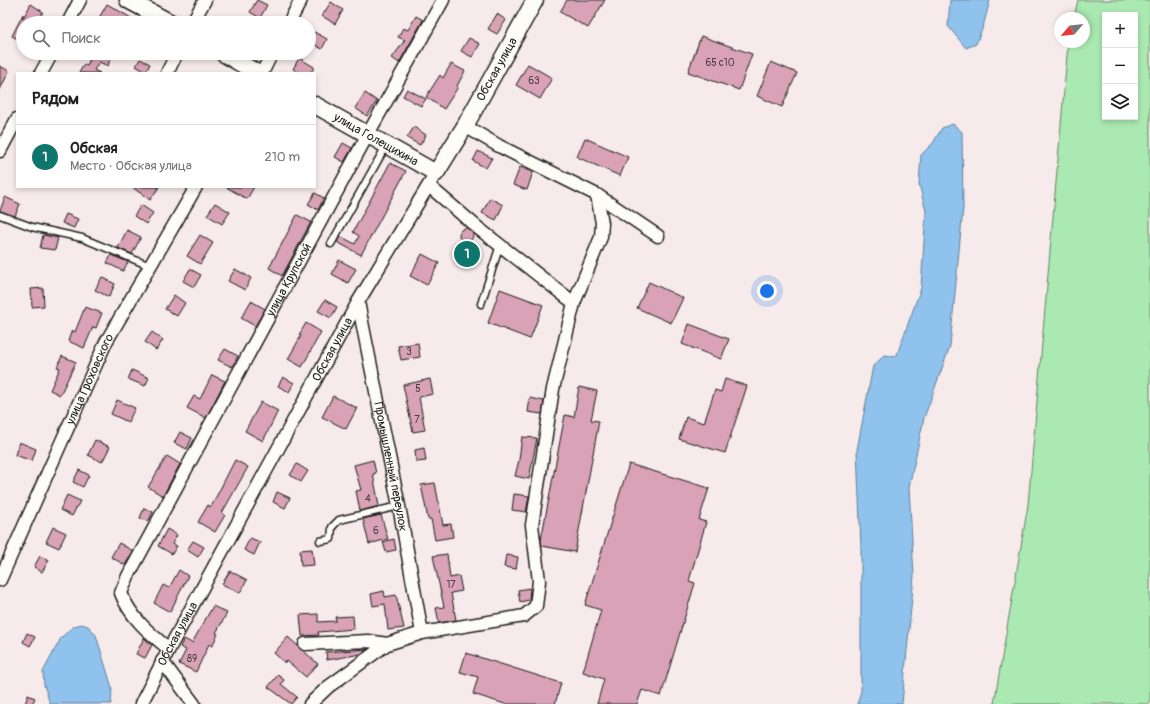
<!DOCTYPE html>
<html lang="ru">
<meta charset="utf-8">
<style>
:root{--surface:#fff;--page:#f6f6f6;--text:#222;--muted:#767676;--line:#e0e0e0;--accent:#0f766e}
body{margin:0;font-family:Pangolin,sans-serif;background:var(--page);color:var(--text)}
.controls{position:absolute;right:12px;top:12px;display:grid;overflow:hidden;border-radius:0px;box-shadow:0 2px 6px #0003}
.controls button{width:36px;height:36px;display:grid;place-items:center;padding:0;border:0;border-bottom:1px solid var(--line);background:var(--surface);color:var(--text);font:20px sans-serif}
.compass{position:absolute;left:1054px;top:12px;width:36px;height:36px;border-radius:50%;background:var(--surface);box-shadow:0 2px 6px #0003;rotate:242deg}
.you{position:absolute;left:767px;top:291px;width:14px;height:14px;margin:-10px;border:3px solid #fff;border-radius:50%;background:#1a73e8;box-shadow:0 0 0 6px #1a73e833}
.badge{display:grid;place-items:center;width:26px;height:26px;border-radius:50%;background:var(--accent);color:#fff;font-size:13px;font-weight:700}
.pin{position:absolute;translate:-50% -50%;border:2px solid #fff;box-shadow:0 1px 4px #0006}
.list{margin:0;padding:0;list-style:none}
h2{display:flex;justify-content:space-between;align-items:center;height:52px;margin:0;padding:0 16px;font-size:17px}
h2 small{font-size:13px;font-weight:400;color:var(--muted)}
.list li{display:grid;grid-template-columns:26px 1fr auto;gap:12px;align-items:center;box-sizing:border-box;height:64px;padding:0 16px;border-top:1px solid var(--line)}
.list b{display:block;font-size:15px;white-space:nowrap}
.list p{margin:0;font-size:13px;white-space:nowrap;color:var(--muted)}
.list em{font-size:13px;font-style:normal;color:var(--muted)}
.icon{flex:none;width:22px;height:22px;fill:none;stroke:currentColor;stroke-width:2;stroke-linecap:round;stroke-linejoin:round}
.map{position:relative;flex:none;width:1150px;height:704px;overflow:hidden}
.search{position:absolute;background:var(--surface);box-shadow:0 2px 6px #0003;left:16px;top:16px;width:300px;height:44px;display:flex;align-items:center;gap:10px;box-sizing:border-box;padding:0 14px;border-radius:22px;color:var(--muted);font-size:15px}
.panel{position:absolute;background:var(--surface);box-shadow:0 2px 6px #0003;left:16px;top:72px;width:300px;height:116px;border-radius:0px}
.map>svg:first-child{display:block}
.green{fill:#aae9b1;stroke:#638266;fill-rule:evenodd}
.water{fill:#8fc2ec;stroke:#618099}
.building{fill:#d9a2b6;stroke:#1c1c1c}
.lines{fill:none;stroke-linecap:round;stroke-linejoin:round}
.lane-casing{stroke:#1c1c1c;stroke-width:9}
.street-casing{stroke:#1c1c1c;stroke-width:15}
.secondary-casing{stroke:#1c1c1c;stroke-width:19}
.lane{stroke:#fdfcf7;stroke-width:6}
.street{stroke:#fdfcf7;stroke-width:12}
.secondary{stroke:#fdfcf7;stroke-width:16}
.labels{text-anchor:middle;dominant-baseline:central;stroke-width:4;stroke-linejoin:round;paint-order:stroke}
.number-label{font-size:10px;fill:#4b3e42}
.street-label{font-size:12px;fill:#1c1c1c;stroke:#fdfcf7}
</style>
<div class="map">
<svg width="1150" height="704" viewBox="0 0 1150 704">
<rect width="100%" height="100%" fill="#f6eaea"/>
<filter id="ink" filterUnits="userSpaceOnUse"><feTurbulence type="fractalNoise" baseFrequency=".025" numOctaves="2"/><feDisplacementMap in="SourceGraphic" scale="8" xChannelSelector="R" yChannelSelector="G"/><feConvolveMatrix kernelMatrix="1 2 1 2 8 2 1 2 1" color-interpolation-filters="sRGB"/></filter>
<g filter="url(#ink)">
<path class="green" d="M1078 0H1150V704H994L1028 505 1068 44V42H1084V18H1074ZM1105 15H1135V117H1105Z"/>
<g class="water">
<polygon points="950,0 990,0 983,27 976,44 966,48 948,26"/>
<polygon points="953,124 962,132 963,208 950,346 924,418 909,487 914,576 902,704 857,704 861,691 861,547 857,450 873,366 885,355 896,357 921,288 926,211 919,184 921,155 933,143 942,128"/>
<polygon points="81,624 88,626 96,635 112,688 111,704 50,704 44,685 43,672 61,638 72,627"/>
</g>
<g class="building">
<polygon points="257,0 267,5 260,18 250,12"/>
<polygon points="567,0 605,0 588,28 560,12"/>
<polygon points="331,2 343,10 335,24 322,16"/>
<polygon points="31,4 43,12 36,23 23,23 23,42 12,36 23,14 23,18"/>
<polygon points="107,4 140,23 96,23"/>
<polygon points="497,14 506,20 497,34 488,29"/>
<polygon points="416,16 423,20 399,63 392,58 405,40 398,37 403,28 408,30"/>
<polygon points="314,32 327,39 322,49 309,41"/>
<polygon points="701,36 752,54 739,90 688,72"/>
<polygon points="469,38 480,44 472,57 461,51"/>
<polygon points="92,53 112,53 108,66 99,62 94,70 100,73 79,73 84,64 87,66"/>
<polygon points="299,58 314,67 311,73 300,73 293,69"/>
<polygon points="140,59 150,64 146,72 136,66"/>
<polygon points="771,62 797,73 782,107 757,96"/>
<polygon points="451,64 465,71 457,86 458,87 444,109 426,97 440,75 443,78"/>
<polygon points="528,64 552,78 540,99 516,85"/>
<polygon points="0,66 9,71 0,90"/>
<polygon points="407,89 426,99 421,106 403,96"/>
<polygon points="365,93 377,101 367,116 355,108"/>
<polygon points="414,127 426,135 420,145 407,138"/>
<polygon points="585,138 628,157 620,176 577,157"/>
<polygon points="343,143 352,148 344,162 335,157"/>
<polygon points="478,151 492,158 486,168 473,161"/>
<polygon points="390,163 406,171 361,255 337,242 340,236 355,244 359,236 353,232"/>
<polygon points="520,167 533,172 527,190 513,185"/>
<polygon points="132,187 159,187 150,200"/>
<polygon points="226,187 254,187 247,199"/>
<polygon points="315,193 324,198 318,210 308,204"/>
<polygon points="5,197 20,204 15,216 0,211"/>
<polygon points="490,198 503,205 496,220 482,213"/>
<polygon points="215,203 230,212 222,224 207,215"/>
<polygon points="141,205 153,213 146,224 134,216"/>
<polygon points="66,214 78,219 74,228 62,223"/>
<polygon points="297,215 311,222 282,276 269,268"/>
<circle cx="466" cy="235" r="7"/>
<polygon points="127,230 141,237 132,254 118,248"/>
<polygon points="43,235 58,238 55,250 40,248"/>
<polygon points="200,235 213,243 200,264 187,256"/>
<polygon points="463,248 474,253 471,260 460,255"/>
<polygon points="422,254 439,263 427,285 410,276"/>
<polygon points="111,255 128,262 123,271 107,263"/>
<polygon points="339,260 356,269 348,283 332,274"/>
<polygon points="190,269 201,275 194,287 183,281"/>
<polygon points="235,269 251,278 245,290 228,281"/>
<polygon points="102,277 115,284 109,297 95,290"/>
<polygon points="649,282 683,298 671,323 637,308"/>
<polygon points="43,288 44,306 32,307 31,289"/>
<polygon points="500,289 543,305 530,339 488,323"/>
<polygon points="174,295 185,303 177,316 165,309"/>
<polygon points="325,300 337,307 331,318 318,311"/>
<polygon points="251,301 265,309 255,326 241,318"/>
<polygon points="85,307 102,313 96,328 93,327 84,348 68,341 72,330 75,332"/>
<polygon points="306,323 321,332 302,367 288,359 301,336 299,335"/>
<polygon points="689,324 729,339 721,359 682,344"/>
<polygon points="152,332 163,340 156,350 145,342"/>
<polygon points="418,343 420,357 401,360 398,346"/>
<polygon points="225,349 238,356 232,367 218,360"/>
<polygon points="62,356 76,362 60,395 50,390 60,368 57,367"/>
<polygon points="132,370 149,378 145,386 128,379"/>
<polygon points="212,375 225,381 206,418 187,408 194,396 200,399"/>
<polygon points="283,377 294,383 289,392 278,386"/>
<polygon points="430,379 433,394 419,397 425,430 413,432 403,385"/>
<polygon points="725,379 747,386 725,453 679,439 686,417 704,423 715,390 721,392"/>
<polygon points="579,387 597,391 591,420 599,421 575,552 542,546 541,540 565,415 574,417"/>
<polygon points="333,396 357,408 346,429 322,417"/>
<polygon points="530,398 544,401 542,414 528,412"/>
<polygon points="117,400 135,408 128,422 111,414"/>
<polygon points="261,402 278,411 263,441 245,431"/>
<polygon points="180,432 192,438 187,449 174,443"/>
<polygon points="522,437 537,438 529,479 515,476 519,460"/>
<polygon points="95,440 110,447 102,462 88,455"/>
<polygon points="19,442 36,449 32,461 15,455"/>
<polygon points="424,448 426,461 416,462 415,450"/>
<polygon points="167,456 180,464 163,496 148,487"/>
<polygon points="235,460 248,467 222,513 225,515 215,532 198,522 208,505 211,507"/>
<polygon points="373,460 376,473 373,474 379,506 360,511 356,491 361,490 354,465"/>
<polygon points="297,464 308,471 301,482 290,475"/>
<polygon points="629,464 709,488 699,520 706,522 689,581 695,583 661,696 642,690 637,704 597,704 604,679 583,672 601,610 585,605"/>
<polygon points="79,470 89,475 83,487 73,482"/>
<polygon points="435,483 443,525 451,524 453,537 435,540 431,519 428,519 421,485"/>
<polygon points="277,492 290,498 285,508 273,502"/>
<polygon points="514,494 529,496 526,512 512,510"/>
<polygon points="67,495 80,501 72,516 60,510"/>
<polygon points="144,508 153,512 148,522 140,518"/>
<polygon points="381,515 388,539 369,544 363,519"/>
<polygon points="53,527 66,533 59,548 46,542"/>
<polygon points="167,529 177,535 172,544 177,546 172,554 158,546"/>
<polygon points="250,538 260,542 254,555 244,550"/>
<polygon points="394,539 396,550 386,552 383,542"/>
<polygon points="193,541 204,547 198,557 187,550"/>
<polygon points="119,543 133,551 125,565 111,557"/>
<polygon points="312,549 314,565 301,566 300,550"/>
<polygon points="447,554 450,578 459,576 462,591 451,593 456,620 439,623 436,608 444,607 433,556"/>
<polygon points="506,555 518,557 516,569 504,567"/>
<polygon points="40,556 49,560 42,572 34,567"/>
<polygon points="179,570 188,576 170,612 154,603 163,585 169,588"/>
<polygon points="230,571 247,580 240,593 222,584"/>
<polygon points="530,588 529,600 520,602 518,590"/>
<polygon points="384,591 385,597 396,595 404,628 388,630 385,604 373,606 371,594"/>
<polygon points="213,606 227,613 216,633 218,634 212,646 209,644 196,672 179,664 186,650 180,647 184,639 192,643"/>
<polygon points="318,614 318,622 336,621 335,617 353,616 354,629 318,632 319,635 302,636 300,615"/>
<polygon points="27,633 35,637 30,646 23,642"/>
<polygon points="288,637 318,664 306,677 287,661 285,663 274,653"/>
<polygon points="144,638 152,645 145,658 136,654"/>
<polygon points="368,649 361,654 327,660 326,652"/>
<polygon points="466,653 561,683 555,704 505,704 473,694 478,677 460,672"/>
<polygon points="278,675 284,680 281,684 297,697 291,704 268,687"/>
<polygon points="28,695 35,698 32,704 25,704"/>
</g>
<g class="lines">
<defs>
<g id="lane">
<polyline points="0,215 32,227 82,238 150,266"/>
<polyline points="331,244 386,146"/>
<polyline points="481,304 500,245"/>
<polyline points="320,541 331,539 332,527 339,520 399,506"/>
</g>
<g id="street">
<polyline points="68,23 80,0"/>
<polyline points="192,23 205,0"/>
<polyline points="289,23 301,0"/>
<polyline points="41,73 52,53"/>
<polyline points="167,73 177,53"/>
<polyline points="262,73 272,53"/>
<polyline points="465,126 499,146 597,195 658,236"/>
<polyline points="0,151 17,119"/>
<polyline points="429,186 478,228 574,303"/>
<path id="s1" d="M358 302 399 506 422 633"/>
<path id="s2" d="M0 580 106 342 196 187"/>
<polyline points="305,644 368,641 387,644"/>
<path id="s3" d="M169 649C149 633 130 617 121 593L128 576 368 134 443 0"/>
<polyline points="162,661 194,704"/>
<path id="s4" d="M141 704 169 649 358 302 436 173"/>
<polyline points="310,704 328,687 387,644 422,633 524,616 536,606 539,581 532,525 553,389 574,303 601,237 602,223 597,195"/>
</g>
<g id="secondary">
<polyline points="128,0 171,23"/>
<polyline points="223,53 257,73"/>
<path id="s5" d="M315 105 436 173 465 126 535 0"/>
</g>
</defs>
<use href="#lane" class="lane-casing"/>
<use href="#street" class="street-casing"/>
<use href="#secondary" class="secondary-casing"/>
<use href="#lane" class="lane"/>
<use href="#street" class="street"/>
<use href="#secondary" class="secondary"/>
</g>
</g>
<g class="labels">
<g class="number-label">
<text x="720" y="63">65 с10</text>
<text x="534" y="81">63</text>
<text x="409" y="352">3</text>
<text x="418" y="389">5</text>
<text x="417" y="420">7</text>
<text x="368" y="499">4</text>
<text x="376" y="531">6</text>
<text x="451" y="585">17</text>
<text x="192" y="659">89</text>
</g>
<g class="street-label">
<text stroke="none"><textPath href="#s5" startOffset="259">Обская улица</textPath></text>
<text stroke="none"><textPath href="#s5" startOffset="70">улица Голещихина</textPath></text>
<text stroke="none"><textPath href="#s3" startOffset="430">улица Крупской</textPath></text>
<text stroke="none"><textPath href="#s4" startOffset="403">Обская улица</textPath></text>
<text stroke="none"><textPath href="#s2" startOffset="220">улица Гроховского</textPath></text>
<text stroke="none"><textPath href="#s1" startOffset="168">Промышленный переулок</textPath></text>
<text stroke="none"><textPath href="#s4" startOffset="79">Обская улица</textPath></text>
</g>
</g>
</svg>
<div class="controls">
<button>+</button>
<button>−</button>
<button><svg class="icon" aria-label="layers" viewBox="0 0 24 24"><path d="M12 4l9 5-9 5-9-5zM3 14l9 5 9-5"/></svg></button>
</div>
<svg class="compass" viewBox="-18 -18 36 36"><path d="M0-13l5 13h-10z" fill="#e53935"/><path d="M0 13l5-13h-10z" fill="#767676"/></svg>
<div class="you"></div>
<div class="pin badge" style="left:467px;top:254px">1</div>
<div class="search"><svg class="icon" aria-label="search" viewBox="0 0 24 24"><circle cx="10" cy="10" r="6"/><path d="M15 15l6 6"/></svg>Поиск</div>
<section class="panel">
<h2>Рядом<small></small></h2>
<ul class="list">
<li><span class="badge">1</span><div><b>Обская</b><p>Место · Обская улица</p></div><em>210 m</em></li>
</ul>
</section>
</div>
